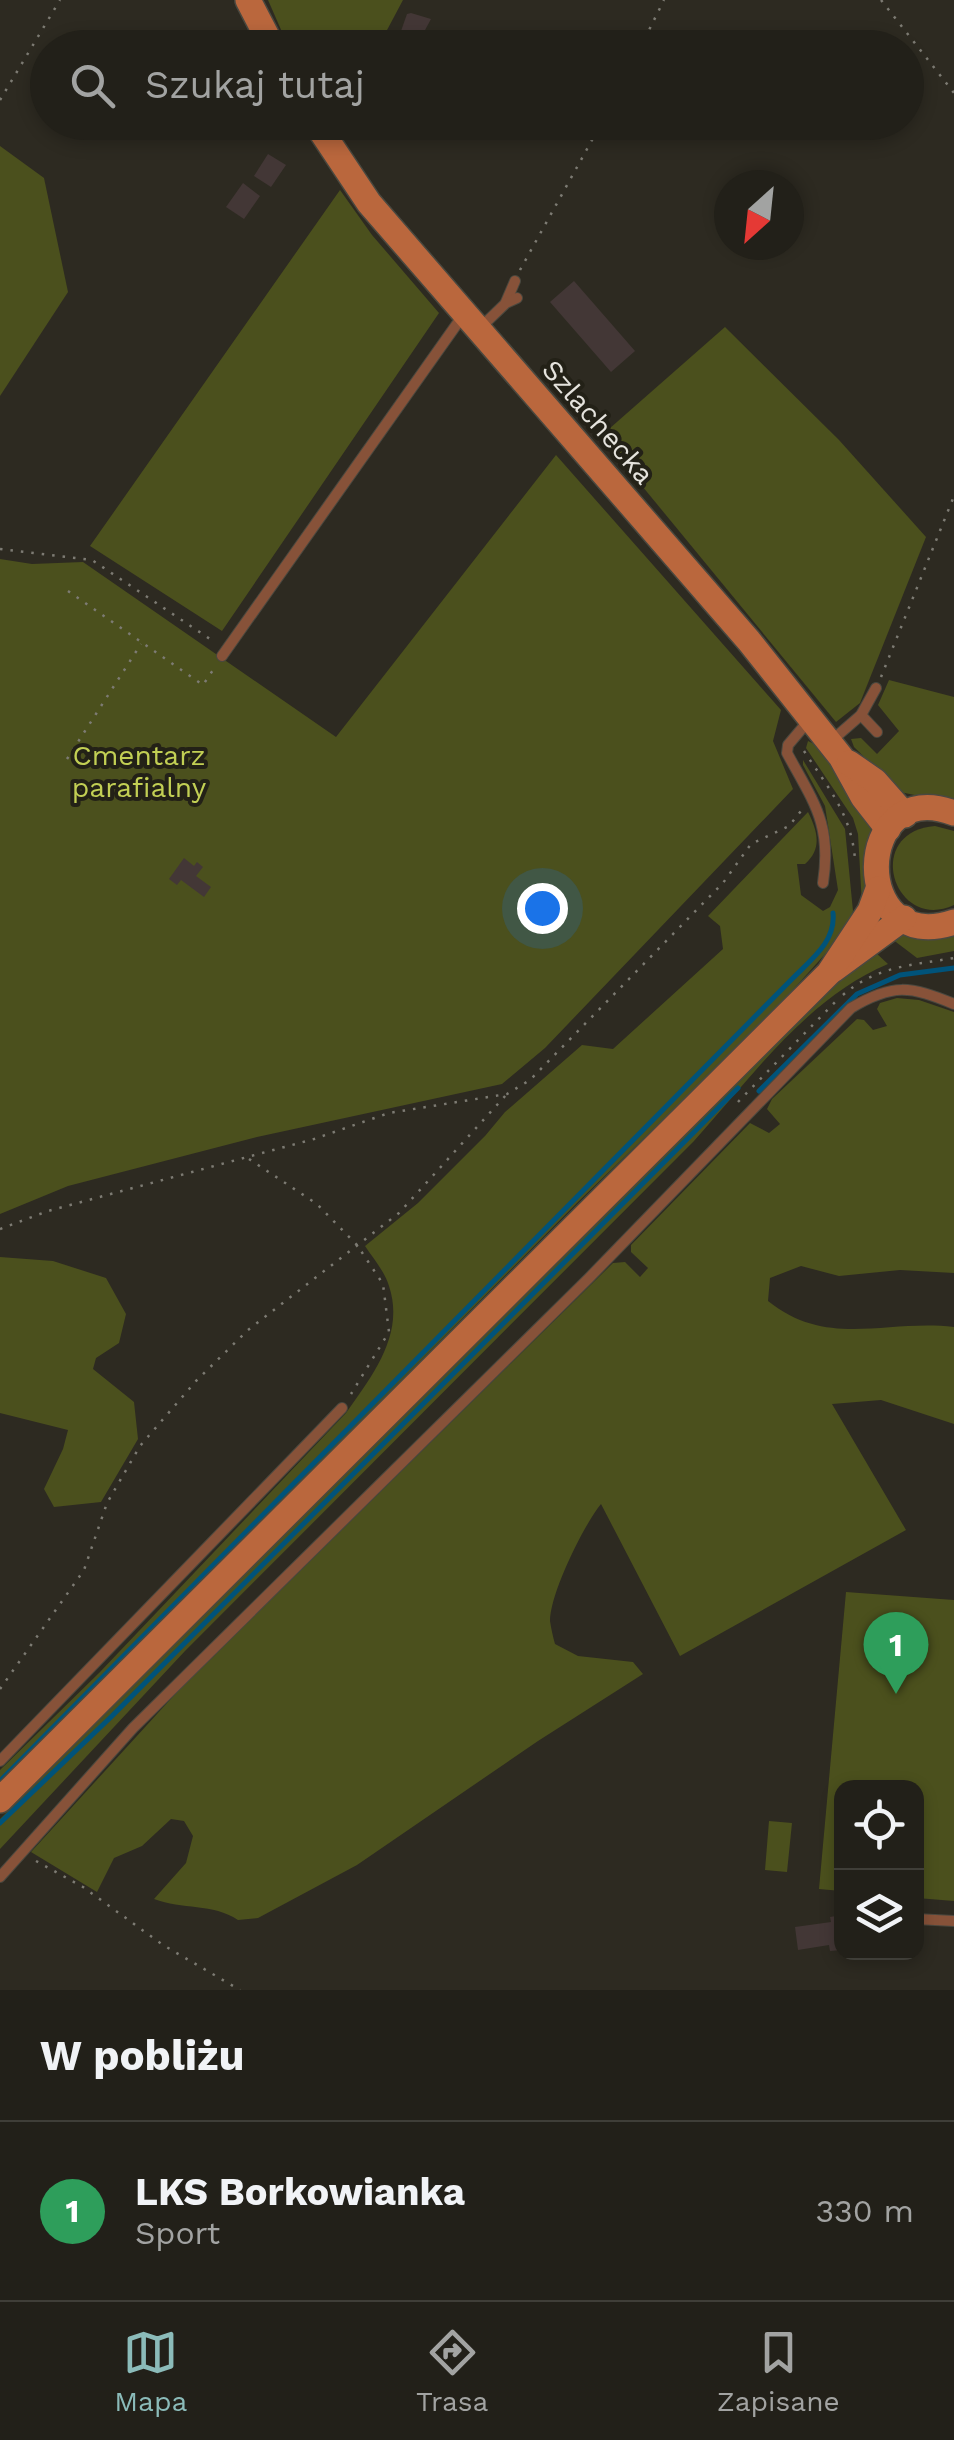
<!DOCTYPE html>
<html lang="pl">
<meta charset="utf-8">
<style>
:root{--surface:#222019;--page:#2a2822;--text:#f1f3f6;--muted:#a2a3a2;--line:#3f3e38;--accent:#8bbbb9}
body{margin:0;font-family:"Work Sans",sans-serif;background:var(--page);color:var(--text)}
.controls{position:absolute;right:30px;bottom:30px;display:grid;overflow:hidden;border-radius:20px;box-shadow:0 5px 15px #0003}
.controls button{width:90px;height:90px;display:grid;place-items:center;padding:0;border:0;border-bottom:2px solid var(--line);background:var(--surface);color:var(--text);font:50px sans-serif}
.compass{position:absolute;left:714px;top:170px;width:90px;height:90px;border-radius:50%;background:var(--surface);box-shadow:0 5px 15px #0003;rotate:207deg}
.you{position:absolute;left:542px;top:908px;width:35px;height:35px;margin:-25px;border:8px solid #fff;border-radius:50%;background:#1a73e8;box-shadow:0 0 0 15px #1a73e833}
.badge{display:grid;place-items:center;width:65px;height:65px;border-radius:50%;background:var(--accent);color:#fff;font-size:32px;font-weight:700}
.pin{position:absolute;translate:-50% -82px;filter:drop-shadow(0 2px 5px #0008)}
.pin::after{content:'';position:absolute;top:52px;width:35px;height:30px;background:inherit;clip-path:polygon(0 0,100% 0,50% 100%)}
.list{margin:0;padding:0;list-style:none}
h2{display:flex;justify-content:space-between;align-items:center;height:130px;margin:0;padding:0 40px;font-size:42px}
h2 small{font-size:32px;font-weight:400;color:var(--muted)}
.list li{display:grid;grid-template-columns:65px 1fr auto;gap:30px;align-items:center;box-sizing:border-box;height:180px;padding:0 40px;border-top:2px solid var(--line)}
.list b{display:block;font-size:38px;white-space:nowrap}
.list p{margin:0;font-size:32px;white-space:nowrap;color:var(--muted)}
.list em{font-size:32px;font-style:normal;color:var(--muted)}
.icon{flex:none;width:55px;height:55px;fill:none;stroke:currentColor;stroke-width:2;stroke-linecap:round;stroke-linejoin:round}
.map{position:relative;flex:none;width:954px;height:1990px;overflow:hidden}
.search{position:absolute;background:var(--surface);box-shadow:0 5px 15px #0003;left:30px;right:30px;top:30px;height:110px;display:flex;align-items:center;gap:25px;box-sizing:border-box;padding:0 35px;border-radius:55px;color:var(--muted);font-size:38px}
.sheet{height:310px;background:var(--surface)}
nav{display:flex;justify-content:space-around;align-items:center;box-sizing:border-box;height:140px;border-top:2px solid var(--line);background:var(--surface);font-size:28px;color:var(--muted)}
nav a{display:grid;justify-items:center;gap:5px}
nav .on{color:var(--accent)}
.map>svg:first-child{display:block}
.green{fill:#4b501d}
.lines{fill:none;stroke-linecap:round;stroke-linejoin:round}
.stream{stroke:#00537a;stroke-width:5}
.building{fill:#433736}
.lane-casing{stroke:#4a483f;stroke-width:12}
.secondary-casing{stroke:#4a483f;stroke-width:28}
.path{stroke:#7d7b73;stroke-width:2.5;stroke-dasharray:2.5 8;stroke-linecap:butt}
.lane{stroke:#875239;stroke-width:10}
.secondary{stroke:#ba673d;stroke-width:25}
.labels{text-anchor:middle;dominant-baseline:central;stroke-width:8;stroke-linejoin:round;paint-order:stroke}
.street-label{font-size:28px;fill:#e5e3dd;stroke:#232117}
.park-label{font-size:28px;fill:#c2cf54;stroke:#232117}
</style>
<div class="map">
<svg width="954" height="1990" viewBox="0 0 954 1990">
<rect width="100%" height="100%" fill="#2d2a21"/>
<g class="green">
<polygon points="268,0 403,0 378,47 289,48"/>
<polygon points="0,146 44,178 68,292 0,396"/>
<polygon points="340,190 372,235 439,313 222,631 90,546"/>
<polygon points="725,327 839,440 926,537 860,703 836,722 601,436"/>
<polygon points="556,455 781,710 773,741 793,789 545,1048 502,1084 257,1137 68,1186 0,1214 0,559 32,564 83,562 336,737"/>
<polygon points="889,680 954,697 954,798 929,798 900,792 854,747 851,739 861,738 877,754 899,731 878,705"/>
<path d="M808 741 818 746 870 824C877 850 870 879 862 905L858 834 853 818 806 748Z"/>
<path d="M803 760 845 829 853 911 848 926 836 942 763 1023 579 1201 0 1785V1770L100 1672 346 1413C373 1375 405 1334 389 1286 385 1272 373 1258 365 1246L418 1203 485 1136 505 1112 582 1045 613 1049 723 949 720 926 708 916 808 812C817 830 823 848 805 864H797L801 895 823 911 830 907 838 890 825 806 803 765Z"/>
<path d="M935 826 954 831V905C894 933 862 832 935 826Z"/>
<polygon points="903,932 954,932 954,951 917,958 892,939"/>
<path d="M875 952 888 964C807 998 752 1077 694 1141L185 1651 0 1849V1819L812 1004Z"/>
<path d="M897 998 919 1000 954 1012V1273L900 1270 839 1276 801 1266 770 1278 768 1301C828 1349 885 1319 954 1327V1424L881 1400 832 1404 906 1530 680 1656 601 1504C583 1526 550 1594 550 1621 551 1628 553 1637 555 1644L578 1656 633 1662 643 1674 538 1741 357 1865 258 1918 238 1920C213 1903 182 1910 154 1899L186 1863 193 1836 184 1821 171 1819 142 1846 114 1858 97 1892 31 1852 178 1691 613 1263 625 1262 640 1277 648 1268 631 1252V1245L750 1123 769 1133 780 1124 767 1109 772 1099 857 1019 864 1020 873 1030 887 1026 877 1009 880 1003Z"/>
<polygon points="0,1257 53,1261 106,1278 126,1314 119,1343 96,1358 93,1369 134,1402 138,1439 101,1502 54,1507 44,1489 63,1449 68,1430 0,1413"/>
<polygon points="846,1592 954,1600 954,1901 917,1898 916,1788 842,1788 841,1891 819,1889"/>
<polygon points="769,1821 792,1823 787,1872 765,1870"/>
</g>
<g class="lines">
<g class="stream">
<polyline points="759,1091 857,994 900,975 954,968"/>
<path d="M0 1781 793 978C812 959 836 941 833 913"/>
<polyline points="0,1823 112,1716 738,1088"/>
</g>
</g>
<g class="building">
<polygon points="411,13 431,19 417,45 401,31 407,14"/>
<polygon points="268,154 286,165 271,187 254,176"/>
<polygon points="243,183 260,196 244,219 226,207"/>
<polygon points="574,281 635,351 611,372 550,302"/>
<polygon points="184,858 194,866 197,862 203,867 196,876 211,887 204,897 181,880 177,885 169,879"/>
<polygon points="842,1915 842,1950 830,1951 829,1945 798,1950 795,1927 831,1922 830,1917"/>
</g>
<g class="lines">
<defs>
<g id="lane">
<polyline points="506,302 515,281"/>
<polyline points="479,329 506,303 517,298"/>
<polyline points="222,656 464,314"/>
<polyline points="861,715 877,732"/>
<path d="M810 719 788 745 787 753C814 803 832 824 823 883"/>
<polyline points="830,742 861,715 876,688"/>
<polyline points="0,1761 342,1408"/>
<path d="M0 1877 133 1728 589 1278 851 1008C893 983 910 986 954 1004"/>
<polyline points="916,1919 954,1921"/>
</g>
<g id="secondary">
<polyline points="248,0 273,48"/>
<polyline points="315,122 369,203 749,641 841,757 863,797 888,829"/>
<polyline points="849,763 875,781 905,815"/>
<path d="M954 813C852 774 849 958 954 922"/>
<polyline points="833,970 904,918"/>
<polyline points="0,1800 829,973 870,911 878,889"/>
</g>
</defs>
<use href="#lane" class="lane-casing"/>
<use href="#secondary" class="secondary-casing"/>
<g class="path">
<polyline points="881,0 954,93"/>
<polyline points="640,48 664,0"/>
<polyline points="0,100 60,0"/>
<polyline points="520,270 602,122"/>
<polyline points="0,549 92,560 213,641"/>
<polyline points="68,591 203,685 213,670"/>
<polyline points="881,677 954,496"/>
<path d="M804 751C828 788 851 813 855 859"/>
<polyline points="67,759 141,644"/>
<path d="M843 995C876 966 913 965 954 958"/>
<polyline points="738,1102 837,1000"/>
<polyline points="249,1159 317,1204 357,1245 383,1284 389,1332 351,1394"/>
<polyline points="0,1229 48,1211 314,1139 389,1113 507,1094 530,1080 723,883 751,844 789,826 801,811"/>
<polyline points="0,1689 84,1570 107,1503 140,1446 196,1381 248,1330 399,1213 506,1095"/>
<polyline points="36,1861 83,1887 163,1945 240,1990"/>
</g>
<use href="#lane" class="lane"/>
<use href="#secondary" class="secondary"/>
</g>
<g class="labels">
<g class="street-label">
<text transform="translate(598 422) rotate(49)">Szlachecka</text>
</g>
<g class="park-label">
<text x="139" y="755">Cmentarz<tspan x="139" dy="32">parafialny</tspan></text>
</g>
</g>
</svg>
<div class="controls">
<button><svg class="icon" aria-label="locate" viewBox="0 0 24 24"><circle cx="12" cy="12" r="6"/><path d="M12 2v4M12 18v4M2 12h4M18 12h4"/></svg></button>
<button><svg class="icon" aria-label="layers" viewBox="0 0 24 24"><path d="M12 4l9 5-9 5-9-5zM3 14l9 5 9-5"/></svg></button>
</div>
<svg class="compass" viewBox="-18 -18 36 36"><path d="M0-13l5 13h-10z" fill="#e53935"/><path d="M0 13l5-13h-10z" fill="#a2a3a2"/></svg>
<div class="you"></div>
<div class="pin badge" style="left:896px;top:1694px;background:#2e9e5b">1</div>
<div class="search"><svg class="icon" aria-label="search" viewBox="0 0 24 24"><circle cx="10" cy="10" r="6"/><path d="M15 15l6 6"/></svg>Szukaj tutaj</div>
</div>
<section class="sheet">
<h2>W pobliżu<small></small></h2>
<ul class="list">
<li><span class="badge" style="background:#2e9e5b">1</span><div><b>LKS Borkowianka</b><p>Sport</p></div><em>330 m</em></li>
</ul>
</section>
<nav>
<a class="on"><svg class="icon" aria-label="map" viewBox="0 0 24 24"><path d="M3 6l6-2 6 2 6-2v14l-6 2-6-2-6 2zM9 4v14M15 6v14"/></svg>Mapa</a>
<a><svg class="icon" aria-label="directions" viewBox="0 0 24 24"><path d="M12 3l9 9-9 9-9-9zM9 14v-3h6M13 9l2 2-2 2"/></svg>Trasa</a>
<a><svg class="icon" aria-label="saved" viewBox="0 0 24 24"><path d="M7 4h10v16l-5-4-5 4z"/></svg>Zapisane</a>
</nav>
